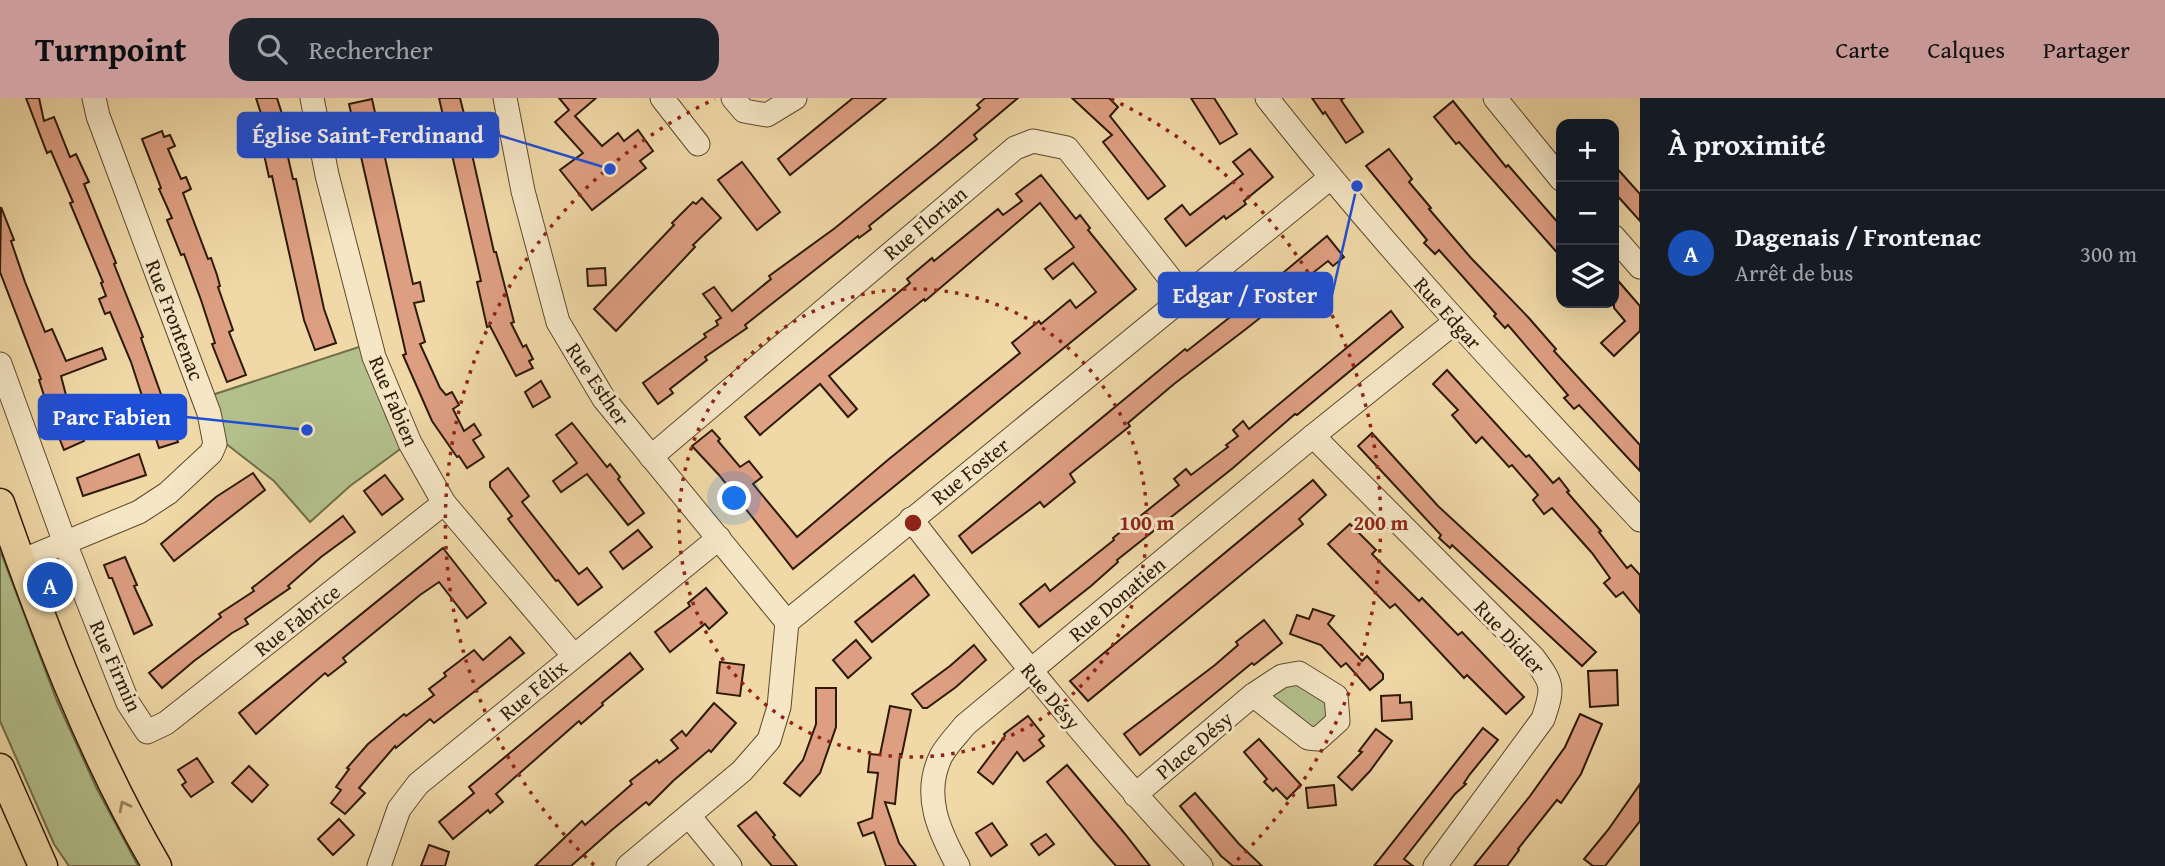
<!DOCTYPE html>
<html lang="fr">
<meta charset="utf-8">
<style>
:root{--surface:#171b24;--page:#20242c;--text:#f1f3f6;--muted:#9ea1a6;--line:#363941;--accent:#c59692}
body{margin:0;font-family:"Gentium Book Plus",serif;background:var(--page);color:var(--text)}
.controls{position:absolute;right:21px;top:21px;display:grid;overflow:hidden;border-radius:14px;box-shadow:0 7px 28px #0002}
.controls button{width:63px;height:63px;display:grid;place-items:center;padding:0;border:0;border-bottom:2px solid var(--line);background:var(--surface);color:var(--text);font:35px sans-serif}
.you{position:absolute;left:735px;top:401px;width:24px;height:24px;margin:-18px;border:5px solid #fff;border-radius:50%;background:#1a73e8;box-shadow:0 0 0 10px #1a73e833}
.badge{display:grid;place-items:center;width:46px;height:46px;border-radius:50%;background:var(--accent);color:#fff;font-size:23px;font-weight:700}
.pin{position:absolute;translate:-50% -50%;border:4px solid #fff;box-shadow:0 2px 7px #0006}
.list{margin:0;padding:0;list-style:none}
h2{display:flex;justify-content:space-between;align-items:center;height:91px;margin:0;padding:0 28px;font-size:30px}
h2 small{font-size:23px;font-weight:400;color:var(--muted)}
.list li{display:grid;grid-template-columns:46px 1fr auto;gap:21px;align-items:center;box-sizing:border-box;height:126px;padding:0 28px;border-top:2px solid var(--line)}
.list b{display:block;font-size:26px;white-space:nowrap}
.list p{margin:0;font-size:23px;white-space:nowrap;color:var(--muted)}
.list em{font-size:23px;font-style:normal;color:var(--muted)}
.icon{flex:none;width:38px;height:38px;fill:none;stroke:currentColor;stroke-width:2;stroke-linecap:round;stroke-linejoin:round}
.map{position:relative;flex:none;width:1640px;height:768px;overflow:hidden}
header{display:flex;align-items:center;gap:42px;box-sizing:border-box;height:98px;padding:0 35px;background:var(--accent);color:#111}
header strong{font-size:33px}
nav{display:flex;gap:38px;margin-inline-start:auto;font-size:24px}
.search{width:490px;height:63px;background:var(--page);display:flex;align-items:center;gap:18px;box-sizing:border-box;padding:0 24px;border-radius:21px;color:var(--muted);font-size:26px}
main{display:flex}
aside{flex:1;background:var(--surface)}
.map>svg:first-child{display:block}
.green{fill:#b3c08c;stroke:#706e49;stroke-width:2}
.building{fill:#dd9e81;stroke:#2d1b06;stroke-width:2}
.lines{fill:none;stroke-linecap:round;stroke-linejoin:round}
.minor-casing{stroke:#5e4a2e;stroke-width:25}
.major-casing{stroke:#2d1b06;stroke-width:31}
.minor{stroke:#f5e6c6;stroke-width:23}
.major{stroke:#f0d8a7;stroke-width:28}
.oneway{stroke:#98835f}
.ring{fill:none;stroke:#8f2418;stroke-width:3.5;stroke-dasharray:3.5 7}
.labels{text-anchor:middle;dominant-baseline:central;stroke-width:6;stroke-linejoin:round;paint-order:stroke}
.street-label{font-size:21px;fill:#2d1b06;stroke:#f5e6c6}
.centre{fill:#8f2418;stroke:#f5e6c6;stroke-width:3.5}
.ring-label{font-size:21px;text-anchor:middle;font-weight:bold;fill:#8f2418;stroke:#f5e6c6;stroke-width:6;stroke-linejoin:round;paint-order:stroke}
.leader{fill:none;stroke:#1d4ed8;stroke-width:2.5}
.callout-dot{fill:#1d4ed8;stroke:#f5e6c6;stroke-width:2.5}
.callout{fill:#1d4ed8;stroke:#1d4ed8;stroke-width:2.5}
.callout-label{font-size:23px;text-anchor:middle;font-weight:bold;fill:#fff}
</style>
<header>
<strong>Turnpoint</strong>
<div class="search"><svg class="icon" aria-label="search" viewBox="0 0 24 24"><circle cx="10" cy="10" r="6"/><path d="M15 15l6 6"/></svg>Rechercher</div>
<nav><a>Carte</a><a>Calques</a><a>Partager</a></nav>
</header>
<main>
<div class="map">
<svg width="1640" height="768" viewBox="0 0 1640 768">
<rect width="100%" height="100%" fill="#f0d8a7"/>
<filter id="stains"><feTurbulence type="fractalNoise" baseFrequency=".00286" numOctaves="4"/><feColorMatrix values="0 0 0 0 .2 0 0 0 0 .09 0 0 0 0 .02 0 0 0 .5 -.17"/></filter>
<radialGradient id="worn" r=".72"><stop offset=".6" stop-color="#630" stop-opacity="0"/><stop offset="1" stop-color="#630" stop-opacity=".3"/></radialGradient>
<g class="green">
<polygon points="362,248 387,320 403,349 350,388 310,424 274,383 225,345 209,298"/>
<polygon points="0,452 57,603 96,689 138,768 69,768 54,746 0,623"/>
<polygon points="1282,578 1336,598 1318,641 1253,597"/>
</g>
<g class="building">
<polygon points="26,0 39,0 44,23 54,19 70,59 76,56 89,84 84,86 116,165 114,166 143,239 141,240 178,344 159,350 131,264 110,214 105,216 99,201 106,198 101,185 103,184 70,105 73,104 51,53 47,55"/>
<polygon points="256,0 277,0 287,32 282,33 293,81 296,81 324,211 336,245 315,252 304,222 272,78 269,79 261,43 269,41"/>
<polygon points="439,0 460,0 467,28 469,28 473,42 469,43 494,154 496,154 514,224 511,225 523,249 526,247 533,261 529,263 533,270 516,278 490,228 487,229 477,184 481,183"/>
<polygon points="559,0 596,0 575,18 602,48 618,35 624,43 638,32 653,53 640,63 646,70 592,112 560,72 583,55 555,24 569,12"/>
<polygon points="853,0 886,0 790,77 778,61"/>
<polygon points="985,0 1018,0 974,37 977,41 869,128 871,131 859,140 858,138 783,197 745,227 747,230 705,259 707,262 670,291 673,295 658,306 643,285 706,239 704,236 718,227 716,223 721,220 703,196 714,189 732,213 771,181 769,178 835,130 937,47 980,10 977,7"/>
<polygon points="1072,0 1109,0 1118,9 1110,18 1165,88 1148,101 1103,44 1112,37"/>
<polygon points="1191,0 1214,0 1237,36 1220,46"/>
<polygon points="1312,0 1344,0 1341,2 1363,34 1346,45 1325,14 1323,16"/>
<polygon points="372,1 413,186 420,184 424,203 414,205 425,244 420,246 440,290 446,297 452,294 459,307 453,311 464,333 474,326 481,337 473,342 484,359 467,370 459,358 457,359 432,323 403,257 406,256 349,6"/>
<polygon points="1453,3 1506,69 1508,67 1561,128 1561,159 1459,44 1456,46 1434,19"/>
<polygon points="162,33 164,39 170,37 175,48 168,51 181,81 186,79 191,91 183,95 208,161 211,160 217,177 220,188 218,189 233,232 229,234 246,277 227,284 212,246 215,245 201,202 184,156 181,157 167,122 172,120 159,91 161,90 142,41"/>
<polygon points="1250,51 1273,79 1244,103 1246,106 1226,121 1224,118 1186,148 1165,121 1182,107 1190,117 1243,76 1233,64"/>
<polygon points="1389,51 1412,81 1409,84 1431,110 1429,111 1471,160 1528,219 1556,251 1554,253 1640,347 1640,373 1579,307 1574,311 1564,300 1568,297 1508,227 1505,230 1494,218 1496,216 1439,152 1435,156 1424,145 1427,142 1366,68"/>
<polygon points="742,64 780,114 757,132 718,82"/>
<polygon points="1614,67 1640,96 1640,123 1614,94"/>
<polygon points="1041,77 1076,121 1080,117 1090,130 1088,132 1136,191 793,471 719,377 692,348 712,332 720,341 718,343 740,369 749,363 762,379 753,386 797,439 889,361 1020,255 1012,245 1039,223 1041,226 1070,202 1076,210 1096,194 1073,165 1053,181 1045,171 1074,149 1040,105 925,203 924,201 829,278 857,311 848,319 820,286 760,337 745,319 910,185 907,181 932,160 934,163 998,111 1003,117 1022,103 1016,96"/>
<polygon points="702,100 721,120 693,147 695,149 616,233 594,211 674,127 672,125 693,104 696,106"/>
<polygon points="1,109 14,142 11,143 25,184 45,234 52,231 66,263 102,250 106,261 61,278 68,305 84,343 64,352 52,322 39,282 41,281 0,174"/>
<polygon points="1327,138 1344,159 1333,168 1328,163 1268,210 1270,212 1246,231 1174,286 1128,325 1130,328 1070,376 1075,384 1044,409 1040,404 972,455 959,438 1185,251 1187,253 1234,216"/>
<polygon points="605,170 606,187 588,188 587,171"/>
<polygon points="1614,178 1640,208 1640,233 1614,258 1601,245 1625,223 1614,210"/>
<polygon points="1391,213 1403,229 1297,317 1295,316 1233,370 1117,462 1118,464 1091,488 1039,529 1020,506 1045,486 1050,493 1114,442 1113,440 1179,387 1174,381 1186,371 1191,377 1228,349 1226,347 1238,338 1233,332 1243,323 1249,331"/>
<polygon points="1447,272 1526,359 1529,357 1553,385 1559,380 1569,393 1567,394 1601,433 1599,434 1627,470 1631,467 1640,477 1640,515 1623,494 1616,499 1604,485 1610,480 1592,455 1552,410 1544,416 1533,402 1538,397 1512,367 1509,369 1482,339 1476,345 1452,317 1458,312 1433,286"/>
<polygon points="541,283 550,299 533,309 525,294"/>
<polygon points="572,325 607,369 610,366 620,379 618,381 644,415 628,427 587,376 561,394 553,383 577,365 556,337"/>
<polygon points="1372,335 1438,408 1596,554 1582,568 1452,447 1450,450 1439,440 1441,437 1358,348"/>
<polygon points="139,356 146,377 83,398 77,380"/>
<polygon points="508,370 529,398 522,404 579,476 587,470 602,489 578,507 558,482 556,483 508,421 512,418 490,389 490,384"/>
<polygon points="253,375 265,392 174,463 161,446 216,399"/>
<polygon points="385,377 403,401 382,417 364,393"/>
<polygon points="1313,382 1326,397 1299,421 1303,426 1088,603 1070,583"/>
<polygon points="343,418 355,434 321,459 288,488 290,490 245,521 248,526 232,535 194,563 162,590 149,575 221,519 219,516 254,493 252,490"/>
<polygon points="1350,426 1376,452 1372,456 1419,503 1422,500 1458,537 1462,534 1524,599 1506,616 1467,577 1464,580 1395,506 1390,510 1328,446"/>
<polygon points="638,432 652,449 623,471 610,454"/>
<polygon points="443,450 486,505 467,520 439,484 420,497 343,560 346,564 328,578 325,575 256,636 239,615"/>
<polygon points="125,459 137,487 134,488 152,527 134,536 112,480 109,480 104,467"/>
<polygon points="914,477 929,497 872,544 855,524"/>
<polygon points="706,490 727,515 709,531 705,526 670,554 655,534 690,508 688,505"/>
<polygon points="1313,511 1334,518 1328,526 1362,563 1367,558 1383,576 1383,581 1370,592 1346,565 1341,569 1321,547 1290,536 1297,517 1309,521"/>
<polygon points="1264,522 1282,545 1254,567 1252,565 1140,657 1124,636 1215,567 1238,547 1236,544"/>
<polygon points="510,539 524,555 434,625 430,621 396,650 395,648 359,690 365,695 345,716 331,705 341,692 336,689 349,671 347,670 368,646 404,616 406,618 434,597 429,591 446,578 444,575 474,552 483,562"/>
<polygon points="856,542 871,560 848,580 833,562"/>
<polygon points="974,547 986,562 956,589 927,610 923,610 912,596 950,568"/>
<polygon points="630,555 643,571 602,605 603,607 581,626 579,623 496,696 503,704 490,715 488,712 453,741 439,724 474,695 469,689"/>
<polygon points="720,564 744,567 740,598 717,595"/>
<polygon points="1617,572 1618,607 1590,609 1588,573"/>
<polygon points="816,590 836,590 836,629 820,675 800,698 784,685 803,662 816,626"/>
<polygon points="1400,597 1400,605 1411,604 1412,621 1382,623 1381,598"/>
<polygon points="714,605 736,625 711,654 709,652 673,683 649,707 646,704 613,731 571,768 535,768 582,723 585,727 632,686 630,683 657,662 659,665 678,650 671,642 682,633 686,638"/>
<polygon points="890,608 911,612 902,656 900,656 895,706 885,704 899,745 916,768 886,768 874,734 863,738 858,725 872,720 878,675 868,674 870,656 880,657"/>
<polygon points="1580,616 1602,626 1581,676 1561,705 1557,702 1518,751 1519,752 1507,768 1474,768 1530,698 1565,649"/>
<polygon points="1028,618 1044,638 1039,642 1044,648 1024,663 1017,654 993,686 978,674 1005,638 1004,636"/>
<polygon points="1483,630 1498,642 1470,676 1464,685 1466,686 1455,696 1404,761 1413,768 1374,768"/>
<polygon points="1376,631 1392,643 1370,673 1352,692 1338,679 1362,654 1359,653"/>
<polygon points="1259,641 1301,687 1287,701 1276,690 1273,693 1264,684 1267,681 1244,654"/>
<polygon points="197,660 213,684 191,699 182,687 186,684 178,672"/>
<polygon points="1067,667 1125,736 1150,768 1116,768 1095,744 1047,684"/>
<polygon points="249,668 268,687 252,704 232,685"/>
<polygon points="1640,686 1640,723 1605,768 1593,768 1584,761 1608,732"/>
<polygon points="1334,687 1336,707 1308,710 1306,690"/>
<polygon points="1195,695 1239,746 1262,768 1233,768 1221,758 1180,708"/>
<polygon points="756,714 775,737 773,739 797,768 772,768 738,728"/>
<polygon points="339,721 354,737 333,757 318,741"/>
<polygon points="992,725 1007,747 991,758 976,735"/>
<polygon points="1046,736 1054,746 1039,757 1031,746"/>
<polygon points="429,747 449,754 445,768 421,768"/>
</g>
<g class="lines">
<defs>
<g id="minor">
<polyline points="312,0 327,77 374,259 410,345 444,405 574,558"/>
<polyline points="505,0 523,93 558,224 604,301 787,524"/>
<polyline points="662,0 698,46"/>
<polyline points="733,0 744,13 767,17 795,0"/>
<path d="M1267 0C1383 148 1512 285 1640 422"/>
<polyline points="1495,0 1561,81"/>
<polyline points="1614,139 1640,169"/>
<polyline points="0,266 65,445 128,605 147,634 166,625 444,405"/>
<path d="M1313 338 1533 559C1553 586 1554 589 1543 621L1435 768"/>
<polyline points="651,359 1015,50 1033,43 1067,50 1184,198"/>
<path d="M911 421C1004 541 1097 657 1201 768"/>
<polyline points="21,463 139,414 168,395 211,355 215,346 209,315 98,18 94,0"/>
<polyline points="1135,697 1253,597 1282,578 1299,575 1336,598 1338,623 1318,641 1308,640 1253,597"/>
<polyline points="689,718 730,768"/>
<polyline points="379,768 399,711 418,686 719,440"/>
<polyline points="628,768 742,673 769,642 779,609 787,524 1330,80"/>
<path d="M958 768C939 733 922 697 941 658 947 647 957 637 965 627L1313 338 1455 224"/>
</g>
<g id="major">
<path d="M0 405C44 530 90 654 157 768"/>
<polyline points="0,670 43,768"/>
</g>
</defs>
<use href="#minor" class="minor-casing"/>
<use href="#major" class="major-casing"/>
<use href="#minor" class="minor"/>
<use href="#major" class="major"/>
</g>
<defs><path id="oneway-chevron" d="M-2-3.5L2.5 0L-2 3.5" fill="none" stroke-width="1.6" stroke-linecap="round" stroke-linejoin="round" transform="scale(1.75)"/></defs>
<use class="oneway" href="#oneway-chevron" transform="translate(124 708) rotate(-117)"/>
<g class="ring">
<circle cx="913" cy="425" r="234"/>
<path d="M594 767A468 468 0 0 1 715 1M1111 1A468 468 0 0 1 1232 767"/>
</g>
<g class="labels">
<g class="street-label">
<text transform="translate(925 125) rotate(-40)">Rue Florian</text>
<text transform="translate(1448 215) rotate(48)">Rue Edgar</text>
<text transform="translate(175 222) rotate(69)">Rue Frontenac</text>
<text transform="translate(598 286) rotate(56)">Rue Esther</text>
<text transform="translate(394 303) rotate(67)">Rue Fabien</text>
<text transform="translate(970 373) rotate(-39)">Rue Foster</text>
<text transform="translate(1117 501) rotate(-40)">Rue Donatien</text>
<text transform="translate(297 522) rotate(-38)">Rue Fabrice</text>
<text transform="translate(1510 539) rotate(47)">Rue Didier</text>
<text transform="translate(116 568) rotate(66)">Rue Firmin</text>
<text transform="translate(533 592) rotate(-40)">Rue Félix</text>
<text transform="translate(1051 598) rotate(50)">Rue Désy</text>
<text transform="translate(1194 647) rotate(-40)">Place Désy</text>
</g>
</g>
<circle cx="913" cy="425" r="10" class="centre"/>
<g class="ring-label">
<text x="1147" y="432">100 m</text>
<text x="1381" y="432">200 m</text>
</g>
<path class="leader" d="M610 71L498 37M1357 88L1332 197M307 332L186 319"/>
<g class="callout-dot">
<circle cx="610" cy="71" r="7"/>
<circle cx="1357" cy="88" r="7"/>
<circle cx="307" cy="332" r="7"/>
</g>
<g class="callout">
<rect x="238" y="15" width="260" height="44" rx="7"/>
<rect x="1159" y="175" width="173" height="44" rx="7"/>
<rect x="39" y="297" width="147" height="44" rx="7"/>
</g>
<g class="callout-label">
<text x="368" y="45">Église Saint-Ferdinand</text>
<text x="1245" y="205">Edgar / Foster</text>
<text x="112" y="327">Parc Fabien</text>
</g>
<rect width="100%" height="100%" filter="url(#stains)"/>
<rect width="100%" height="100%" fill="url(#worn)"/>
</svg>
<div class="controls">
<button>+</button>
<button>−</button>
<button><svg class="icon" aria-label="layers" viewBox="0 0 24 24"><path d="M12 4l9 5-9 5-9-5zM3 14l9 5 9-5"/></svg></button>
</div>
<div class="you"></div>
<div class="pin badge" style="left:50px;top:487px;background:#1a4fb4">A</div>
</div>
<aside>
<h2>À proximité<small></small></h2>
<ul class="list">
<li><span class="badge" style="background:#1a4fb4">A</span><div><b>Dagenais / Frontenac</b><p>Arrêt de bus</p></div><em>300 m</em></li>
</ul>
</aside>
</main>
